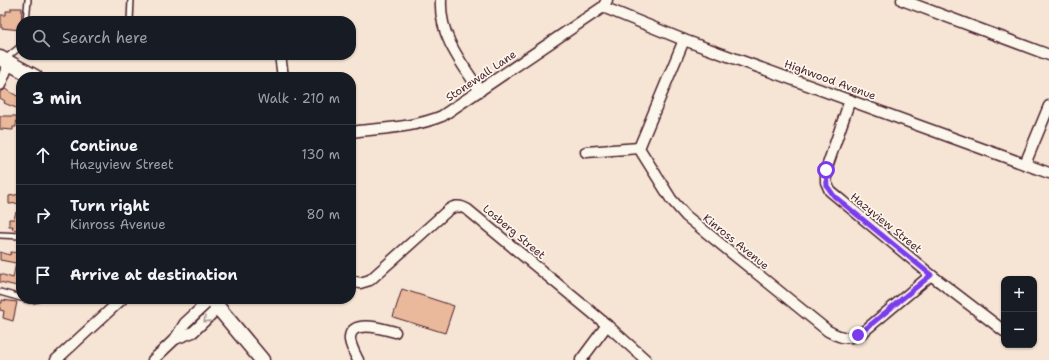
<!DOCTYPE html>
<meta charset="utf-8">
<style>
:root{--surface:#171b24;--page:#242831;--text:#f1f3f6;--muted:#9ea1a6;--line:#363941}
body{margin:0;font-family:"Shantell Sans",sans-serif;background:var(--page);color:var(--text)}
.controls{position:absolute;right:12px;bottom:12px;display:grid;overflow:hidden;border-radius:8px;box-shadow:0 1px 3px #0004}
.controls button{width:36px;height:36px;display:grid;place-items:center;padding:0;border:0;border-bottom:1px solid var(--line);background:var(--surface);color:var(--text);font:20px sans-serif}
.stop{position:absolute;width:12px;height:12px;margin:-9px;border:3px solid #7c3aed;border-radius:50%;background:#fff}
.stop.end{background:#7c3aed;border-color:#fff;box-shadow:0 1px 4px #0008}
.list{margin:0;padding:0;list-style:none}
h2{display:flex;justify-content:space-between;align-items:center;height:52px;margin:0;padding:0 16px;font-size:17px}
h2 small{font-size:13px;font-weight:400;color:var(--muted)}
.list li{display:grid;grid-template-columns:26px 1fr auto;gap:12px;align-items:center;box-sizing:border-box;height:60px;padding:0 16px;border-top:1px solid var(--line)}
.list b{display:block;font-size:15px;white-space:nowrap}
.list p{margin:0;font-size:13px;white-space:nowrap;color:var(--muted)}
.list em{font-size:13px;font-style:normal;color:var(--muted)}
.icon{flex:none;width:22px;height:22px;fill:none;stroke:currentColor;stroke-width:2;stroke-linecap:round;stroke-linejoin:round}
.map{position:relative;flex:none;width:1049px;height:360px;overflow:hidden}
.search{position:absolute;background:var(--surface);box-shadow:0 1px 3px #0004;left:16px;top:16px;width:340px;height:44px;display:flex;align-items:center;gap:10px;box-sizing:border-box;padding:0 14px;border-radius:16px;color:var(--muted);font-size:15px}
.panel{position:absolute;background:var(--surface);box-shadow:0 1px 3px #0004;left:16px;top:72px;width:340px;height:232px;border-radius:16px}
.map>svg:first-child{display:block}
.building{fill:#eab89b;stroke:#4a1f2b}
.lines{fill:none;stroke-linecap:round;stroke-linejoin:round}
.lane-casing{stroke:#4a1f2b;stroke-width:8}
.street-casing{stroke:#4a1f2b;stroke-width:13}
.secondary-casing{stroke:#4a1f2b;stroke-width:17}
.lane{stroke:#fbf7ec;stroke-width:5}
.street{stroke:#fbf7ec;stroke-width:10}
.secondary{stroke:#fbf7ec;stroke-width:14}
.oneway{stroke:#ab9695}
.route{stroke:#7c3aed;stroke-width:5}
.labels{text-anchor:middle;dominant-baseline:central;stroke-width:3.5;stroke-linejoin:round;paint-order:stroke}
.street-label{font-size:11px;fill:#4a1f2b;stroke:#fbf7ec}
</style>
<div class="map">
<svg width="1049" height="360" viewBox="0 0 1049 360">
<rect width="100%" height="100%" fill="#f6e4d4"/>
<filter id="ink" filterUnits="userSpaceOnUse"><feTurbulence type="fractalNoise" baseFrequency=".025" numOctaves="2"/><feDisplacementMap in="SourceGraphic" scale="8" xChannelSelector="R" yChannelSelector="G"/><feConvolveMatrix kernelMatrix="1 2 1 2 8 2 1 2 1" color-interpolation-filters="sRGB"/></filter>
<g filter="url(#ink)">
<g class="building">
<polygon points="11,8 22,8 21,30 1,28 1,15 6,15 6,11 11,11"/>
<polygon points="5,89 19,97 21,110 4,103 5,101 0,98 0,93"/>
<polygon points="0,116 17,116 16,127 13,127 13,130 0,129"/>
<polygon points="21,194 21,203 9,204 9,196"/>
<polygon points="16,212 21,213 21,231 12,229 13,226 9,226 9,219 14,219"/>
<polygon points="0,252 10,255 11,252 21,253 21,287 0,282 0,274 13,278 16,263 0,260"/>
<polygon points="402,289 454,306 445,333 393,317"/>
<polygon points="2,300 17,302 13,321 3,318 4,311 0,310 0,303 2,303"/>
</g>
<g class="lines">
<defs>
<g id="lane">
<polyline points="26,21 28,0"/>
<polyline points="130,21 131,0"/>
<polyline points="5,59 21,46"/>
<polyline points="0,235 21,236"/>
<polyline points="0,292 21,298"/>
<polyline points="25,299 31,300 38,299"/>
</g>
<g id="street">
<path d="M441 0C439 36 461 62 480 91"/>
<polyline points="902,0 1049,55"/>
<polyline points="603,7 684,40 1049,173"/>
<path d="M684 40 639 148 671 199 686 216 828 331C841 338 850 341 863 332L931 275"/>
<polyline points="280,55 283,77"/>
<polyline points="0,85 9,63"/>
<polyline points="850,100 826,170 826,182 830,191 931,275 1004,331"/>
<path d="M351 132C382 128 413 128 442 116L603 7 607 0"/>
<polyline points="586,152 639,148"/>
<polyline points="1025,164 1049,106"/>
<path d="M351 281 360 283 370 280 446 212C453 206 459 204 468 210L607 325 646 360"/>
<polyline points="175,339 193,332 218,308"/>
<polyline points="56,360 122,299"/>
<polyline points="153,360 175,339 185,323 211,299"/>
<path d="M358 360C355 354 351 347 350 340 348 318 384 329 395 332"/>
<polyline points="581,360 607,325"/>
</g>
<g id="secondary">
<polyline points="0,58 35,77"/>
<polyline points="211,299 262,360"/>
</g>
</defs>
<use href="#lane" class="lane-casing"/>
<use href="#street" class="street-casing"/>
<use href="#secondary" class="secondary-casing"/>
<use href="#lane" class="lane"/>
<use href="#street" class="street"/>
<use href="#secondary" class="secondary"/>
</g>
<defs><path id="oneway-chevron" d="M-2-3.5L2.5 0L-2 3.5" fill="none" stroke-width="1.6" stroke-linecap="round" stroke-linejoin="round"/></defs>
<use class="oneway" href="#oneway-chevron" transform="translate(206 320) rotate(136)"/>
</g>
<g class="lines" filter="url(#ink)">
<polyline class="route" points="826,170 827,186 834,196 931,275 858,335"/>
</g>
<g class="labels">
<g class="street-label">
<text transform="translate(481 76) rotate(-34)">Stonewall Lane</text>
<text transform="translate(830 80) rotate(20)">Highwood Avenue</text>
<text transform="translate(886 223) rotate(39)">Hazyview Street</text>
<text transform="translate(514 232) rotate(40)">Losberg Street</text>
<text transform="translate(736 242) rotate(39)">Kinross Avenue</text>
</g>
</g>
</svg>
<div class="controls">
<button>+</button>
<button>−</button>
</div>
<div class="stop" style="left:826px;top:170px"></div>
<div class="stop end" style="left:858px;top:335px"></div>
<div class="search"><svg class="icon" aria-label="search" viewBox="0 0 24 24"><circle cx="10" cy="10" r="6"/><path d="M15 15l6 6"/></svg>Search here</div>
<section class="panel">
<h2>3 min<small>Walk · 210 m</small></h2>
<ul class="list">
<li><svg class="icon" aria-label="ahead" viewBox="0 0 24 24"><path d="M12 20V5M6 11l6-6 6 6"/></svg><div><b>Continue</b><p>Hazyview Street</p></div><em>130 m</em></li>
<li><svg class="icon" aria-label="right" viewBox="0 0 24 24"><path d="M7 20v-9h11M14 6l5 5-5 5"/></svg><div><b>Turn right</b><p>Kinross Avenue</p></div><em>80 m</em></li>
<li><svg class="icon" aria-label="arrive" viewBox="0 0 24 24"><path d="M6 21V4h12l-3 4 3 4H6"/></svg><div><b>Arrive at destination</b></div></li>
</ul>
</section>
</div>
